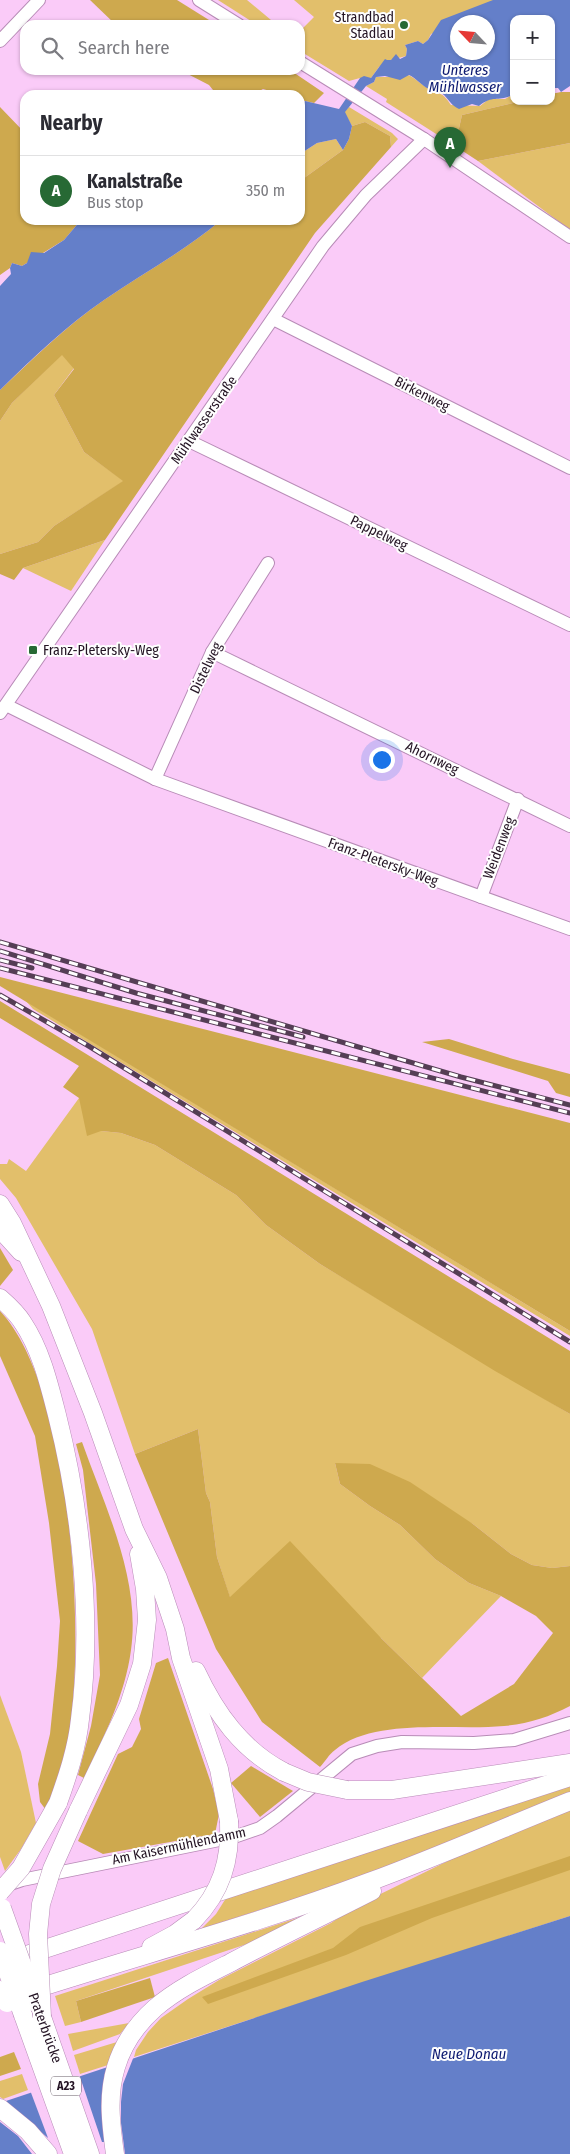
<!DOCTYPE html>
<meta charset="utf-8">
<style>
:root{--surface:#fff;--page:#f7f7f7;--text:#2b2b33;--muted:#7c7c81;--line:#e1e1e2;--accent:#276934}
body{margin:0;font-family:"Fira Sans Condensed",sans-serif;background:var(--page);color:var(--text)}
.controls{position:absolute;right:15px;top:15px;display:grid;overflow:hidden;border-radius:10px;box-shadow:0 1px 4px #0004}
.controls button{width:45px;height:45px;display:grid;place-items:center;padding:0;border:0;border-bottom:1px solid var(--line);background:var(--surface);color:var(--text);font:25px sans-serif}
.compass{position:absolute;left:450px;top:15px;width:45px;height:45px;border-radius:50%;background:var(--surface);box-shadow:0 1px 4px #0004;rotate:296deg}
.you{position:absolute;left:381px;top:759px;width:18px;height:18px;margin:-12px;border:4px solid #fff;border-radius:50%;background:#1a73e8;box-shadow:0 0 0 8px #1a73e833}
.badge{display:grid;place-items:center;width:32px;height:32px;border-radius:50%;background:var(--accent);color:#fff;font-size:16px;font-weight:700}
.pin{position:absolute;translate:-50% -41px;filter:drop-shadow(0 1px 2px #0008)}
.pin::after{content:'';position:absolute;top:26px;width:18px;height:15px;background:inherit;clip-path:polygon(0 0,100% 0,50% 100%)}
.list{margin:0;padding:0;list-style:none}
h2{display:flex;justify-content:space-between;align-items:center;height:65px;margin:0;padding:0 20px;font-size:21px}
h2 small{font-size:16px;font-weight:400;color:var(--muted)}
.list li{display:grid;grid-template-columns:32px 1fr auto;gap:15px;align-items:center;box-sizing:border-box;height:70px;padding:0 20px;border-top:1px solid var(--line)}
.list b{display:block;font-size:19px;white-space:nowrap}
.list p{margin:0;font-size:16px;white-space:nowrap;color:var(--muted)}
.list em{font-size:16px;font-style:normal;color:var(--muted)}
.icon{flex:none;width:28px;height:28px;fill:none;stroke:currentColor;stroke-width:2;stroke-linecap:round;stroke-linejoin:round}
.map{position:relative;flex:none;width:570px;height:2154px;overflow:hidden}
.search{position:absolute;background:var(--surface);box-shadow:0 1px 4px #0004;left:20px;top:20px;width:285px;height:55px;display:flex;align-items:center;gap:12px;box-sizing:border-box;padding:0 18px;border-radius:15px;color:var(--muted);font-size:19px}
.panel{position:absolute;background:var(--surface);box-shadow:0 1px 4px #0004;left:20px;top:90px;width:285px;height:135px;border-radius:15px}
.map>svg:first-child{display:block}
.green{fill:#e2bf6b}
.forest{fill:#cea94e}
.water{fill:#647fc9;fill-rule:evenodd}
.pier{fill:#facbf8}
.lines{fill:none;stroke-linecap:round;stroke-linejoin:round}
.minor-casing{stroke:#b88cb7;stroke-width:14}
.highway-casing{stroke:#b88cb7;stroke-width:19}
.minor{stroke:#fff;stroke-width:12}
.highway{stroke:#fff;stroke-width:18}
.rail-casing{stroke:#553e55;stroke-width:5}
.rail{stroke:#fefefe;stroke-width:3;stroke-dasharray:9;stroke-linecap:butt}
.highway-bridge-casing{stroke:#b88cb7;stroke-width:19;stroke-linecap:butt}
.highway-bridge{stroke:#fff;stroke-width:18}
.poi-dot{fill:#276934;stroke:#fefefe;stroke-width:2}
.labels{text-anchor:middle;dominant-baseline:central;stroke-width:4;stroke-linejoin:round;paint-order:stroke}
.shield{fill:#fefefe;stroke:#655a65;stroke-width:1}
.shield-label{font-size:12px;font-weight:bold;fill:#231323}
.poi-label{font-size:14px;fill:#231323;stroke:#fefefe;text-anchor:end}
.street-label{font-size:14px;fill:#231323;stroke:#fefefe}
.water-label{font-size:15px;font-style:italic;fill:#0d1a71;stroke:#fefefe}
</style>
<div class="map">
<svg width="570" height="2154" viewBox="0 0 570 2154">
<rect width="100%" height="100%" fill="#facbf8"/>
<g class="green">
<polygon points="218,0 247,0 277,25 257,25"/>
<polygon points="294,0 570,0 570,9 488,22 458,22 431,34 428,40 423,44 418,41 405,45 407,49 406,56 387,61 379,67 371,78 360,78 349,81 300,51 300,31 314,17"/>
<path d="M408 75C416 78 421 85 429 89 441 94 443 93 451 105L480 106 489 99H505L514 94V101H522L462 115 455 146 386 102 387 99 366 86 374 82 376 77H391Z"/>
<polygon points="349,107 392,133 398,139 391,147 390,136 365,122 352,126 344,112"/>
<polygon points="336,139 343,150 300,181 300,154 317,143"/>
<polygon points="570,143 570,230 478,161"/>
<polygon points="62,354 74,368 54,395 84,452 124,481 54,526 38,542 0,554 0,421 12,403"/>
<polygon points="105,540 71,591 23,568"/>
<polygon points="26,1001 570,1331 570,1336 33,1009"/>
<polygon points="79,1098 101,1131 121,1133 155,1145 236,1195 266,1225 320,1264 570,1414 570,1566 552,1568 532,1565 511,1554 473,1524 335,1463 340,1484 370,1506 400,1525 435,1559 469,1583 501,1596 422,1678 381,1638 230,1598 217,1557 210,1502 206,1493 198,1429 135,1454 92,1329 16,1198 0,1179 0,1164 7,1164 9,1159 26,1171"/>
<polygon points="0,1695 21,1752 36,1823 21,1849 5,1871 0,1857"/>
<polygon points="570,1785 570,1792 369,1876 270,1909 269,1907 201,1929 216,1914 228,1895"/>
<polygon points="570,1809 570,1916 134,2057 136,2050 148,2032 161,2018 188,1999 219,1980 331,1923 356,1906 458,1856"/>
<polygon points="316,1912 262,1939 76,2001 81,2022 65,2026 55,1996"/>
<polygon points="129,2023 120,2034 73,2051 68,2034"/>
<polygon points="117,2042 108,2065 80,2074 74,2055"/>
<polygon points="22,2074 28,2090 3,2099 0,2097 0,2081"/>
</g>
<g class="forest">
<polygon points="90,0 177,0 217,25 116,25"/>
<polygon points="180,70 290,70 324,93 314,103 300,100 300,95 284,95 263,89 252,95 217,95 209,85"/>
<polygon points="561,92 570,92 570,143 478,161 455,146 462,115 522,101 551,101 551,94"/>
<polygon points="0,107 25,133 25,220 81,220 64,240 22,266 12,263 10,268 0,275"/>
<path d="M365 122 390 136 391 147 315 233 105 540 23 568 14 580 0 574V554L38 542 54 526 123 481 84 452 54 395 74 369 62 355 12 403 0 421V390C34 358 66 326 104 300 143 273 185 251 221 220H300V181L343 150 349 139 352 126Z"/>
<polygon points="0,977 570,1123 570,1331 0,986"/>
<polygon points="0,1001 570,1351 570,1414 495,1371 320,1264 266,1225 236,1195 155,1145 121,1133 101,1131 87,1136 79,1098 63,1087 79,1066 0,1018"/>
<polygon points="449,1039 513,1059 570,1074 570,1097 556,1093 548,1081 422,1042"/>
<polygon points="0,1248 13,1270 0,1286"/>
<path d="M0 1311C69 1384 83 1613 72 1711 69 1744 60 1780 46 1810L40 1802 38 1784 50 1734 57 1666 60 1621 49 1523 35 1436 0 1356Z"/>
<path d="M198 1429 206 1493 210 1502 217 1557 230 1597 290 1541 381 1638 461 1716 514 1684 553 1633 536 1616 501 1596 469 1583 435 1559 400 1525 370 1506 340 1484 335 1463 370 1464 410 1482 473 1524 511 1554 532 1565 552 1568 570 1566V1706C549 1717 528 1724 504 1726 455 1731 375 1717 335 1750 329 1754 325 1762 320 1767L262 1722 216 1649 135 1454Z"/>
<path d="M82 1442C105 1507 141 1579 131 1650 125 1695 104 1737 84 1778L78 1775 91 1726 100 1675 96 1584 83 1470 76 1444Z"/>
<polygon points="168,1658 213,1789 219,1814 215,1834 103,1854 78,1841 118,1754 132,1747 141,1729 139,1719 156,1663"/>
<polygon points="251,1766 293,1791 260,1817 231,1783"/>
<polygon points="570,1856 570,1870 432,1918 346,1955 208,2004 202,1997 333,1948 360,1927"/>
<polygon points="150,1978 155,1997 81,2022 76,2001"/>
<polygon points="14,2052 21,2069 0,2076 0,2057"/>
</g>
<g class="water">
<path d="M493 0H570V86L561 92 558 88H551V19H514V94C499 103 494 94 479 106L472 104 459 109C451 105 450 101 444 95 440 91 434 91 429 89 422 86 416 78 409 75L400 80 385 76 376 77 374 82 366 86 345 112 352 126 349 139 343 150 336 139 317 143 300 154V106L305 101 339 109 360 78 364 76 371 78 385 59 387 60H391L396 54 400 59 406 56 407 49 405 45 418 41 423 44 428 40 441 20ZM458 22H488V52H458Z"/>
<path d="M81 220H221C185 251 143 273 104 300 66 326 33 358 0 390V286L11 274 10 268 12 263 22 266 27 263 31 252 44 253 64 240Z"/>
<polygon points="570,1916 570,2154 0,2154 0,2103 362,1982"/>
</g>
<polygon class="pier" points="134,2056 123,2084 121,2102 121,2123 125,2154 32,2154 18,2136 0,2122 0,2100 9,2104 48,2138 30,2090 79,2074 102,2142 105,2142 110,2063"/>
<g class="lines">
<defs>
<g id="minor">
<polyline points="199,0 239,25"/>
<polyline points="0,41 39,0"/>
<polyline points="300,62 424,139 570,237"/>
<polyline points="273,319 570,468"/>
<polyline points="189,441 570,625"/>
<polyline points="212,652 570,826"/>
<polyline points="6,705 155,779 570,929"/>
<polyline points="0,713 323,246 366,195 424,139"/>
<polyline points="155,779 212,652 268,563"/>
<polyline points="481,897 518,799"/>
<polyline points="7,1885 22,1880 234,1837 260,1828 277,1816 352,1754 377,1746 402,1742 474,1743 514,1740 570,1723"/>
</g>
<g id="highway">
<polyline points="0,1204 12,1223 51,1306 93,1413 134,1529 158,1578 175,1629 181,1658 219,1769 229,1821"/>
<polyline points="0,1229 21,1252"/>
<path d="M0 1298C8 1305 17 1313 23 1323 41 1350 49 1384 57 1415 81 1510 93 1621 80 1719 77 1748 68 1775 58 1803"/>
<path d="M196 1671C216 1714 242 1750 284 1772"/>
<polyline points="347,1790 392,1790 570,1763"/>
<polyline points="78,1811 129,1705 142,1664 147,1620 145,1589 139,1554"/>
<polyline points="151,1947 175,1934 194,1920"/>
<polyline points="5,1962 570,1777"/>
<path d="M26 1992C141 1955 257 1924 369 1882 437 1857 503 1828 570 1801"/>
<polyline points="23,2015 73,2154"/>
<polyline points="42,2017 90,2154"/>
<polyline points="0,2108 28,2131 48,2154"/>
<path d="M115 2154C111 2125 107 2096 116 2067 123 2044 137 2024 155 2008 177 1989 204 1976 230 1963 277 1938 325 1915 372 1891"/>
</g>
</defs>
<use href="#minor" class="minor-casing"/>
<use href="#highway" class="highway-casing"/>
<use href="#minor" class="minor"/>
<use href="#highway" class="highway"/>
<defs>
<g id="rail">
<polyline points="0,942 461,1077 570,1105"/>
<polyline points="0,951 136,993 303,1037"/>
<polyline points="0,960 32,968"/>
<polyline points="0,968 570,1113"/>
<polyline points="0,995 87,1045 570,1342"/>
</g>
</defs>
<use href="#rail" class="rail-casing"/>
<use href="#rail" class="rail"/>
<defs>
<g id="highway-bridge">
<polyline points="284,1772 308,1782 347,1790"/>
<polyline points="0,1892 21,1868 58,1803"/>
<polyline points="2,1908 36,2003"/>
<path d="M194 1920C221 1892 231 1861 229 1821"/>
<polyline points="0,1951 23,2015"/>
<polyline points="0,1990 7,2003"/>
<polyline points="42,2017 38,1934 41,1904 52,1869 78,1811"/>
</g>
</defs>
<use href="#highway-bridge" class="highway-bridge-casing"/>
<use href="#highway-bridge" class="highway-bridge"/>
</g>
<g class="poi-dot">
<circle cx="404" cy="25" r="5"/>
<rect x="28" y="645" width="10" height="10" rx="2.5"/>
</g>
<g class="labels">
<rect class="shield" x="51" y="2076.5" width="30" height="19" rx="4"/>
<g class="shield-label">
<text x="66" y="2086">A23</text>
</g>
<g class="poi-label">
<text x="394" y="17">Strandbad<tspan x="394" dy="16">Stadlau</tspan></text>
<text x="43" y="650" text-anchor="start">Franz-Pletersky-Weg</text>
</g>
<g class="street-label">
<text transform="translate(422 394) rotate(27)">Birkenweg</text>
<text transform="translate(204 420) rotate(-55)">Mühlwasserstraße</text>
<text transform="translate(379 533) rotate(26)">Pappelweg</text>
<text transform="translate(206 668) rotate(-64)">Distelweg</text>
<text transform="translate(432 758) rotate(26)">Ahornweg</text>
<text transform="translate(499 848) rotate(-69)">Weidenweg</text>
<text transform="translate(383 862) rotate(20)">Franz-Pletersky-Weg</text>
<text transform="translate(179 1846) rotate(-12)">Am Kaisermühlendamm</text>
<text transform="translate(45 2028) rotate(70)">Praterbrücke</text>
</g>
<g class="water-label">
<text x="465" y="70">Unteres<tspan x="465" dy="17">Mühlwasser</tspan></text>
<text x="469" y="2054">Neue Donau</text>
</g>
</g>
</svg>
<div class="controls">
<button>+</button>
<button>−</button>
</div>
<svg class="compass" viewBox="-18 -18 36 36"><path d="M0-13l5 13h-10z" fill="#e53935"/><path d="M0 13l5-13h-10z" fill="#7c7c81"/></svg>
<div class="you"></div>
<div class="pin badge" style="left:450px;top:168px">A</div>
<div class="search"><svg class="icon" aria-label="search" viewBox="0 0 24 24"><circle cx="10" cy="10" r="6"/><path d="M15 15l6 6"/></svg>Search here</div>
<section class="panel">
<h2>Nearby<small></small></h2>
<ul class="list">
<li><span class="badge">A</span><div><b>Kanalstraße</b><p>Bus stop</p></div><em>350 m</em></li>
</ul>
</section>
</div>
